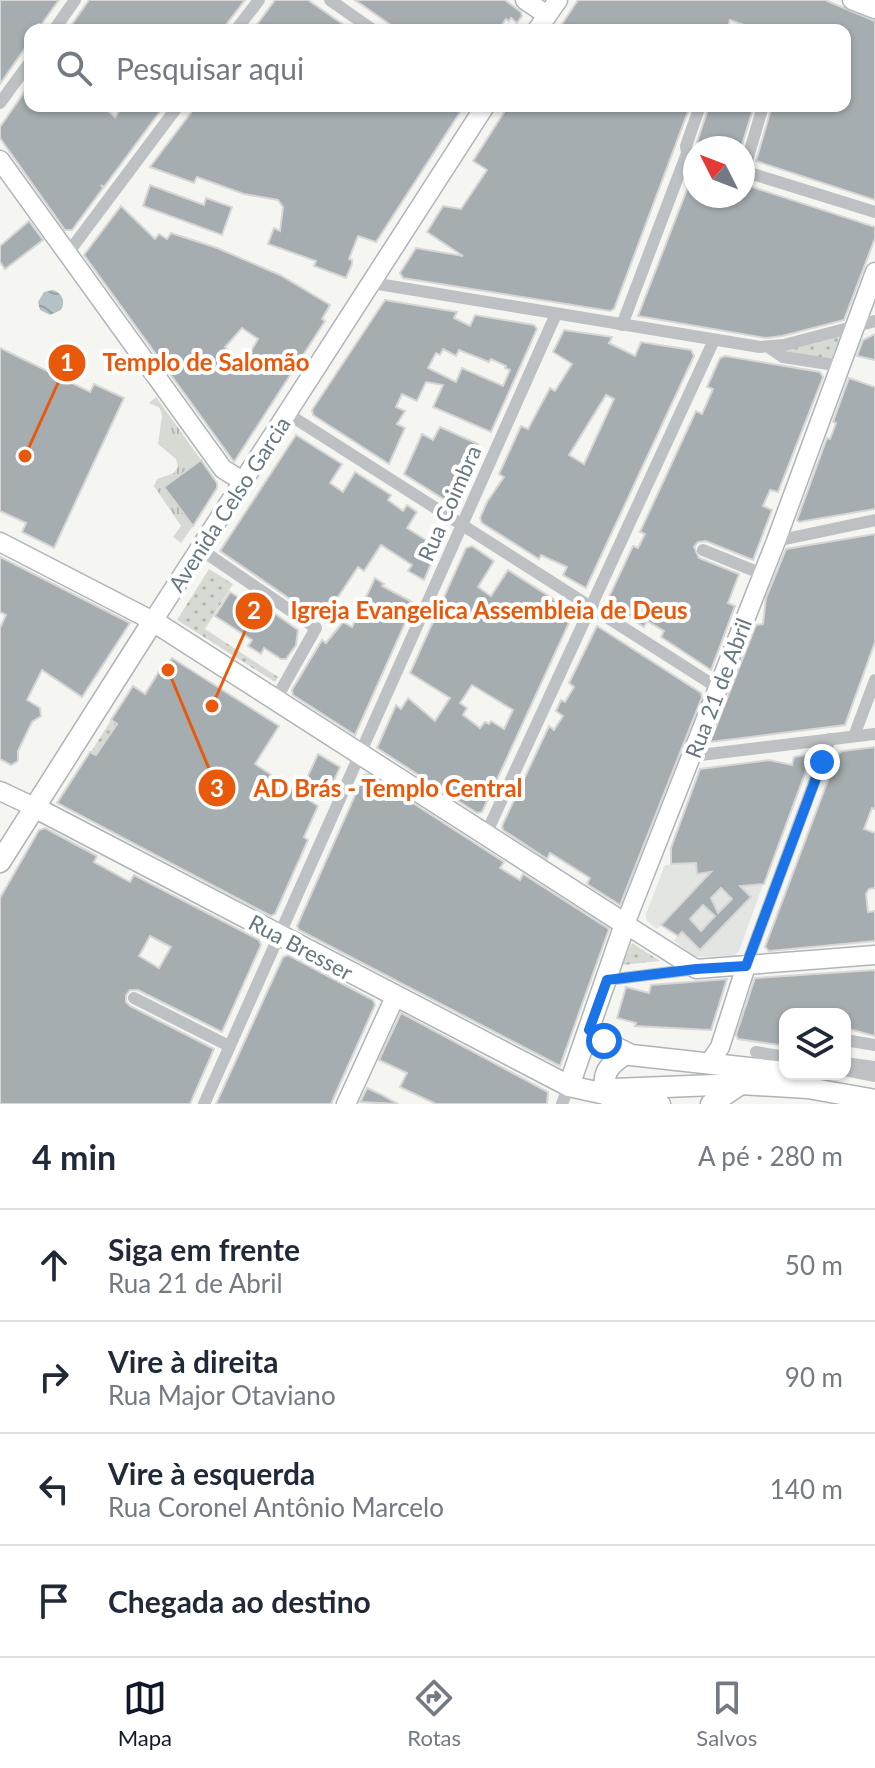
<!DOCTYPE html>
<html lang="pt">
<meta charset="utf-8">
<style>
:root{--surface:#fff;--page:#f2f2f3;--text:#1f2937;--muted:#747a83;--line:#e0e1e3;--accent:#111827}
body{margin:0;font-family:Lato,sans-serif;background:var(--page);color:var(--text)}
.controls{position:absolute;right:24px;bottom:24px;display:grid;overflow:hidden;border-radius:16px;box-shadow:0 2px 6px #0004}
.controls button{width:72px;height:72px;display:grid;place-items:center;padding:0;border:0;border-bottom:2px solid var(--line);background:var(--surface);color:var(--text);font:40px sans-serif}
.compass{position:absolute;left:683px;top:136px;width:72px;height:72px;border-radius:50%;background:var(--surface);box-shadow:0 2px 6px #0004;rotate:312deg}
.stop{position:absolute;width:24px;height:24px;margin:-18px;border:6px solid #1a73e8;border-radius:50%;background:#fff}
.stop.end{background:#1a73e8;border-color:#fff;box-shadow:0 2px 8px #0008}
.list{margin:0;padding:0;list-style:none}
h2{display:flex;justify-content:space-between;align-items:center;height:104px;margin:0;padding:0 32px;font-size:34px}
h2 small{font-size:26px;font-weight:400;color:var(--muted)}
.list li{display:grid;grid-template-columns:52px 1fr auto;gap:24px;align-items:center;box-sizing:border-box;height:112px;padding:0 32px;border-top:2px solid var(--line)}
.list b{display:block;font-size:30px;white-space:nowrap}
.list p{margin:0;font-size:26px;white-space:nowrap;color:var(--muted)}
.list em{font-size:26px;font-style:normal;color:var(--muted)}
.icon{flex:none;width:44px;height:44px;fill:none;stroke:currentColor;stroke-width:2;stroke-linecap:round;stroke-linejoin:round}
.map{position:relative;flex:none;width:875px;height:1104px;overflow:hidden}
.search{position:absolute;background:var(--surface);box-shadow:0 2px 6px #0004;left:24px;right:24px;top:24px;height:88px;display:flex;align-items:center;gap:20px;box-sizing:border-box;padding:0 28px;border-radius:16px;color:var(--muted);font-size:30px}
.sheet{height:552px;background:var(--surface)}
nav{display:flex;justify-content:space-around;align-items:center;box-sizing:border-box;height:112px;border-top:2px solid var(--line);background:var(--surface);font-size:22px;color:var(--muted)}
nav a{display:grid;justify-items:center;gap:4px}
nav .on{color:var(--accent)}
.map>svg:first-child{display:block}
.built{fill:#e3e5e3}
.grass{fill:url(#grass-tufts)}
.park{fill:url(#park-dots)}
.water{fill:url(#water-waves)}
.building{fill:#a5adb1;stroke:#d7d6d5;stroke-width:2;fill-rule:evenodd}
.lines{fill:none;stroke-linecap:round;stroke-linejoin:round}
.secondary-casing{stroke:#afb5b9;stroke-width:21}
.primary-casing{stroke:#aeb4b7;stroke-width:23}
.street{stroke:#bdc1c4;stroke-width:12}
.secondary{stroke:#fff;stroke-width:18}
.primary{stroke:#fff;stroke-width:20}
.route{stroke:#1a73e8;stroke-width:10}
.labels{text-anchor:middle;dominant-baseline:central;stroke-width:8;stroke-linejoin:round;paint-order:stroke}
.street-label{font-size:22px;fill:#677881;stroke:#fff}
.leader{fill:none;stroke:#e8590c;stroke-width:3}
.callout-dot{fill:#e8590c;stroke:#fff;stroke-width:3}
.mark-label{font-size:24px;text-anchor:middle;font-weight:bold;fill:#fff}
.callout-label{font-size:24px;text-anchor:middle;font-weight:bold;fill:#e8590c;stroke:#fff;stroke-width:8;stroke-linejoin:round;paint-order:stroke}
</style>
<div class="map">
<svg width="875" height="1104" viewBox="0 0 875 1104">
<defs>
<pattern id="grass-tufts" width="24" height="20" patternUnits="userSpaceOnUse" patternTransform="scale(2)"><rect width="24" height="20" fill="#d6dad2"/><path d="M3 7l-1-3M5 7V3M7 7l1-3M15 17l-1-3M17 17v-4M19 17l1-3" fill="none" stroke="#b1b6b0"/></pattern>
<pattern id="park-dots" width="8" height="8" patternUnits="userSpaceOnUse" patternTransform="scale(2)"><rect width="8" height="8" fill="#d6dad2"/><path d="M2 2h.1M6 6h.1" fill="none" stroke="#b1b6b0" stroke-width="1.8" stroke-linecap="round"/></pattern>
<pattern id="water-waves" width="16" height="10" patternUnits="userSpaceOnUse" patternTransform="scale(2)"><rect width="16" height="10" fill="#b5c2c5"/><path d="M0 5q4-4 8 0t8 0" fill="none" stroke="#97a2a5"/></pattern>
</defs>
<rect width="100%" height="100%" fill="#f5f5f2"/>
<polygon class="built" points="773,857 739,951 734,956 695,957 674,941 677,936 661,925 657,929 646,920 646,914 665,865"/>
<polygon class="grass" points="156,397 201,460 165,487 193,526 181,543 173,537 181,526 154,486 157,479 174,473 178,467 176,459 158,444 162,416 160,408 149,403"/>
<g class="park">
<polygon points="841,335 831,361 779,350"/>
<polygon points="209,569 233,584 205,629 278,677 275,682 177,620"/>
<polygon points="111,720 117,724 96,755 91,752"/>
<polygon points="632,943 660,961 622,965"/>
</g>
<path class="water" d="M53 290C62 293 66 301 61 310L50 315 40 310 38 302 44 292Z"/>
<g class="building">
<polygon points="0,0 59,0 41,25 39,24 30,30 30,41 0,84"/>
<polygon points="89,0 245,0 222,30 68,30"/>
<polygon points="275,0 308,0 351,30 253,30"/>
<polygon points="355,0 505,0 521,12 522,16 517,23 511,18 509,21 506,19 498,30 398,30"/>
<polygon points="578,0 825,0 875,21 875,200 756,161 772,106 845,106 845,30 745,30 747,26 730,20 727,30 720,27 719,30 558,30"/>
<polygon points="30,84 30,106 103,106 115,117 123,106 164,106 104,187 101,185 103,188 72,230 65,230 0,138 0,127"/>
<polygon points="196,106 464,106 376,242 358,236 349,259 352,260 352,264 346,278 314,266 316,261 268,244 274,228 280,231 283,207 278,200 244,194 197,177 194,183 150,167"/>
<polygon points="508,106 690,106 614,309 610,311 403,278 400,273 416,248 463,256 427,232 443,206 461,209 487,170 473,161"/>
<polygon points="709,106 754,106 741,148 729,148 715,143 713,148 697,142"/>
<polygon points="695,169 695,196 743,196 743,184 875,227 875,238 844,320 782,336 766,338 638,316"/>
<polygon points="150,185 204,205 206,198 232,207 222,235 143,206"/>
<path d="M121 206 155 239 159 234 167 239 171 233 217 248 280 275 330 305 322 319 325 321 234 462 84 255ZM242 328 258 339 243 365 225 347Z"/>
<polygon points="29,221 43,240 5,269 0,262 0,246"/>
<path d="M385 300 457 312 454 318 470 326 475 315 534 325 537 329 491 432 433 407 443 385 426 382 417 401 402 394 396 407 405 411 397 424 405 428 389 464 313 415 312 410ZM443 349 456 356 459 350 489 362 491 359 506 366 505 368 510 370 503 386 462 368 456 382 428 368 436 353 440 355Z"/>
<path d="M564 330 612 337 609 343 635 356 641 342 691 350 694 356 586 588 563 575 567 567 541 555 539 559 482 523 480 518 487 502 504 477 499 474 521 426 528 429 550 388 555 391 572 364 553 352ZM606 395 614 399 584 464 569 455Z"/>
<polygon points="875,334 875,360 857,356 863,340"/>
<polygon points="0,348 90,392 94,384 124,398 54,548 22,532 26,523 0,511"/>
<polygon points="725,356 820,372 823,377 778,492 770,490 763,506 772,510 753,560 706,541 698,542 694,547 699,558 739,574 728,603 735,606 711,670 661,637 664,631 647,621 644,627 610,605 608,599 633,546 638,548 645,534 640,532 696,411 702,414 713,389 707,387 720,358"/>
<polygon points="849,378 875,387 875,509 799,522 797,520 827,438 830,439 836,423 833,422"/>
<polygon points="440,427 478,444 471,460 477,463 459,503 453,505 404,474 422,434 433,440"/>
<polygon points="296,435 342,464 330,483 343,492 355,472 391,495 388,500 403,511 407,505 417,512 407,528 438,548 424,580 408,571 412,565 381,545 364,571 358,567 322,621 220,551"/>
<polygon points="201,460 217,483 217,488 193,526 164,487"/>
<polygon points="875,534 875,642 845,725 710,742 756,625 763,624 766,598 786,549"/>
<path d="M472 546 494 561 478 587 491 596 508 570 572 611 573 614 482 812 477 813 377 748 396 705 401 709 408 698 435 721 450 698 410 673 466 548ZM472 685 513 710 504 729 491 721 489 724 485 722 480 728 463 715 467 708 460 703Z"/>
<polygon points="0,557 130,623 82,697 42,670 27,700 40,708 41,716 32,722 18,751 18,761 11,765 0,759 0,628 6,615 0,612"/>
<polygon points="375,578 384,584 382,586 414,603 355,735 293,695 292,690 322,640 326,643 343,622 352,627"/>
<polygon points="230,592 268,616 271,611 298,630 296,645 286,659 281,659 264,648 261,654 248,646 252,640 215,616"/>
<polygon points="597,626 701,693 702,697 620,905 587,884 590,878 550,853 547,859 503,830 502,826 549,726 554,730 563,716 556,711 561,700 565,702 574,687 569,683"/>
<polygon points="172,658 279,726 255,764 318,806 304,837 308,840 275,914 271,916 57,803 90,752 96,755 117,724 111,720 133,686 145,694 163,665 166,667"/>
<polygon points="875,747 875,809 872,808 864,829 875,833 875,888 869,889 866,894 868,912 875,911 875,941 769,951 765,947 838,754 842,751"/>
<polygon points="318,754 340,767 329,792 307,778"/>
<path d="M806 755 810 760 764 884 740 886 751 897 700 950 682 932 678 936 661 925 711 872 697 874 696 863 671 864V848L700 769 769 760 792 765 794 757ZM721 888 732 899 718 913 711 898ZM703 905 715 916 701 931 690 919Z"/>
<polygon points="368,774 504,862 500,868 520,880 523,874 609,929 560,1066 299,930 297,926 364,775"/>
<path d="M45 828 97 856 94 862 130 882 134 875 259 940 261 945 222 1032 138 990H130L126 995V1002L130 1006 214 1049 190 1104H0V898L39 830ZM150 936 171 947 159 968 139 956Z"/>
<polygon points="288,955 373,1000 375,1005 331,1104 216,1104 283,957"/>
<polygon points="875,970 875,1036 845,1028 845,1014 785,1014 785,1046 738,1039 736,1035 755,978"/>
<polygon points="727,979 711,1030 635,1026 636,1023 617,1018 626,987 649,993 651,985"/>
<polygon points="401,1013 548,1092 547,1104 436,1104 400,1087 407,1073 379,1060"/>
<polygon points="367,1088 380,1094 398,1104 360,1102"/>
</g>
<g class="lines">
<defs>
<g id="secondary">
<polyline points="525,0 547,15"/>
<polyline points="852,0 875,9"/>
<polyline points="537,30 558,0"/>
<polyline points="0,160 223,469 244,482"/>
<polyline points="875,272 776,541 625,924 696,969 875,955"/>
<polyline points="0,542 153,621 485,106"/>
<polyline points="0,791 34,807"/>
<polyline points="710,1062 720,1047 746,966"/>
<polyline points="607,1095 661,1104"/>
<polyline points="346,1104 395,997"/>
</g>
<g id="primary">
<polyline points="34,807 569,1086 605,1094 613,1089 741,1084 808,1088 875,1100"/>
<polyline points="0,862 153,621 625,924 569,1086"/>
<polyline points="589,1030 613,1046 631,1055 785,1072"/>
<path d="M605 1094C602 1073 608 1065 626 1054"/>
<polyline points="711,1104 741,1084"/>
</g>
</defs>
<use href="#secondary" class="secondary-casing"/>
<use href="#primary" class="primary-casing"/>
<g class="street">
<polyline points="330,0 373,30"/>
<polyline points="54,30 75,0"/>
<polyline points="236,30 259,0"/>
<polyline points="0,103 30,62"/>
<polyline points="687,153 686,146 700,106"/>
<polyline points="743,171 875,212"/>
<polyline points="744,171 763,106"/>
<polyline points="68,253 178,106"/>
<polyline points="372,283 760,347 784,345 875,321"/>
<polyline points="622,325 687,153 695,156"/>
<polyline points="770,348 783,357 841,366"/>
<polyline points="288,414 718,688"/>
<polyline points="776,541 875,520"/>
<polyline points="200,549 316,628 276,699"/>
<polyline points="703,550 762,574"/>
<polyline points="854,736 875,680"/>
<polyline points="692,756 875,734"/>
<polyline points="486,834 714,340"/>
<polyline points="746,966 830,739"/>
<polyline points="607,980 696,969"/>
<polyline points="134,998 229,1046"/>
<polyline points="845,1040 875,1045"/>
<polyline points="756,1052 785,1057"/>
<polyline points="845,1063 875,1067"/>
<polyline points="845,1070 875,1076"/>
<polyline points="204,1104 556,314"/>
<polyline points="562,1104 569,1086"/>
</g>
<use href="#secondary" class="secondary"/>
<use href="#primary" class="primary"/>
</g>
<g class="lines">
<polyline class="route" points="604,1041 589,1030 607,980 696,969 746,966 822,762"/>
</g>
<g class="labels">
<g class="street-label">
<text transform="translate(449 503) rotate(-66)">Rua Coimbra</text>
<text transform="translate(229 504) rotate(-57)">Avenida Celso Garcia</text>
<text transform="translate(718 688) rotate(-69)">Rua 21 de Abril</text>
<text transform="translate(301 947) rotate(28)">Rua Bresser</text>
</g>
</g>
<path class="leader" d="M25 456L67 363M212 706L254 611M168 670L217 788"/>
<g class="callout-dot">
<circle cx="25" cy="456" r="8"/>
<circle cx="212" cy="706" r="8"/>
<circle cx="168" cy="670" r="8"/>
<circle cx="67" cy="363" r="20"/>
<circle cx="254" cy="611" r="20"/>
<circle cx="217" cy="788" r="20"/>
</g>
<g class="mark-label">
<text x="67" y="371">1</text>
<text x="254" y="619">2</text>
<text x="217" y="797">3</text>
</g>
<g class="callout-label">
<text x="206" y="371">Templo de Salomão</text>
<text x="489" y="619">Igreja Evangelica Assembleia de Deus</text>
<text x="388" y="797">AD Brás - Templo Central</text>
</g>
</svg>
<div class="controls">
<button><svg class="icon" aria-label="layers" viewBox="0 0 24 24"><path d="M12 4l9 5-9 5-9-5zM3 14l9 5 9-5"/></svg></button>
</div>
<svg class="compass" viewBox="-18 -18 36 36"><path d="M0-13l5 13h-10z" fill="#e53935"/><path d="M0 13l5-13h-10z" fill="#747a83"/></svg>
<div class="stop" style="left:604px;top:1041px"></div>
<div class="stop end" style="left:822px;top:762px"></div>
<div class="search"><svg class="icon" aria-label="search" viewBox="0 0 24 24"><circle cx="10" cy="10" r="6"/><path d="M15 15l6 6"/></svg>Pesquisar aqui</div>
</div>
<section class="sheet">
<h2>4 min<small>A pé · 280 m</small></h2>
<ul class="list">
<li><svg class="icon" aria-label="ahead" viewBox="0 0 24 24"><path d="M12 20V5M6 11l6-6 6 6"/></svg><div><b>Siga em frente</b><p>Rua 21 de Abril</p></div><em>50 m</em></li>
<li><svg class="icon" aria-label="right" viewBox="0 0 24 24"><path d="M7 20v-9h11M14 6l5 5-5 5"/></svg><div><b>Vire à direita</b><p>Rua Major Otaviano</p></div><em>90 m</em></li>
<li><svg class="icon" aria-label="left" viewBox="0 0 24 24"><path d="M17 20v-9H6M10 6l-5 5 5 5"/></svg><div><b>Vire à esquerda</b><p>Rua Coronel Antônio Marcelo</p></div><em>140 m</em></li>
<li><svg class="icon" aria-label="arrive" viewBox="0 0 24 24"><path d="M6 21V4h12l-3 4 3 4H6"/></svg><div><b>Chegada ao destino</b></div></li>
</ul>
</section>
<nav>
<a class="on"><svg class="icon" aria-label="map" viewBox="0 0 24 24"><path d="M3 6l6-2 6 2 6-2v14l-6 2-6-2-6 2zM9 4v14M15 6v14"/></svg>Mapa</a>
<a><svg class="icon" aria-label="directions" viewBox="0 0 24 24"><path d="M12 3l9 9-9 9-9-9zM9 14v-3h6M13 9l2 2-2 2"/></svg>Rotas</a>
<a><svg class="icon" aria-label="saved" viewBox="0 0 24 24"><path d="M7 4h10v16l-5-4-5 4z"/></svg>Salvos</a>
</nav>
